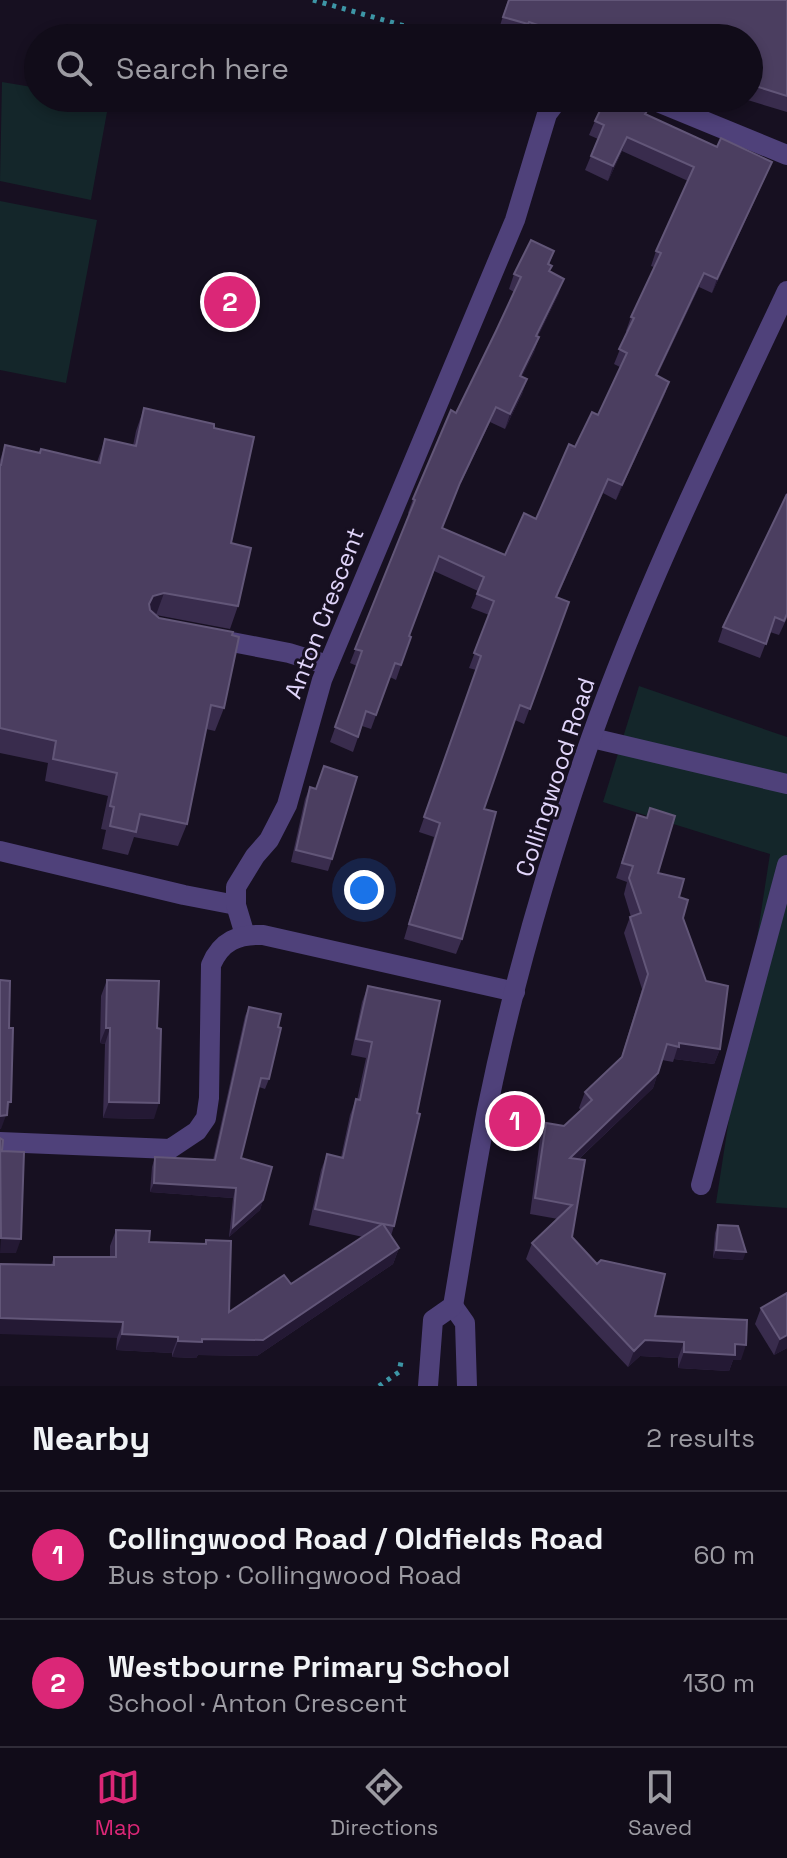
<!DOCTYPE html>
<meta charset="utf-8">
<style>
:root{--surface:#110c19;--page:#1a1522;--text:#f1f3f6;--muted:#9c9ba2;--line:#302c38;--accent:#db2777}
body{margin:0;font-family:"Space Grotesk",sans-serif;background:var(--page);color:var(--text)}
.you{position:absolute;left:364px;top:890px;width:28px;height:28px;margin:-20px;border:6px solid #fff;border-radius:50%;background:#1a73e8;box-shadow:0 0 0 12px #1a73e833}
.badge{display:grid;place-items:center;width:52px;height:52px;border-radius:50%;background:var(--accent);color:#fff;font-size:26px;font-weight:700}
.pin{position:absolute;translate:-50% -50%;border:4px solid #fff;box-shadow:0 2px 8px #0006}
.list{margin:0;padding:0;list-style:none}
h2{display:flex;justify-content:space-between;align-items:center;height:104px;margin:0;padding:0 32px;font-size:34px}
h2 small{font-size:26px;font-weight:400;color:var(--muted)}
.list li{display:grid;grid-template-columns:52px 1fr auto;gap:24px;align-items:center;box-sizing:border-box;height:128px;padding:0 32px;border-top:2px solid var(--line)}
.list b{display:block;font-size:30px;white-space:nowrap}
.list p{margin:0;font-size:26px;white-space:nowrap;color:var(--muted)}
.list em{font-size:26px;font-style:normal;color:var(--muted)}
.icon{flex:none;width:44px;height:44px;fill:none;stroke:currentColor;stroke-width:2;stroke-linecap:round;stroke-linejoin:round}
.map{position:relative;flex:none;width:787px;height:1386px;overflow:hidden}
.search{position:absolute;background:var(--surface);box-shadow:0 4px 12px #0003;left:24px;right:24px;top:24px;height:88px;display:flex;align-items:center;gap:20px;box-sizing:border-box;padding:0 28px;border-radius:44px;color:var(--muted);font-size:30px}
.sheet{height:360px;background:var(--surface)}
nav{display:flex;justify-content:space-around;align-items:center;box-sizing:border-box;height:112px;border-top:2px solid var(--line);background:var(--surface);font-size:22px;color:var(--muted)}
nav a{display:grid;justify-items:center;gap:4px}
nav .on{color:var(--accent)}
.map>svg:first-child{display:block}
.green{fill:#14262a}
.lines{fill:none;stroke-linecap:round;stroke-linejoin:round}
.path{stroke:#3d96a6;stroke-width:5;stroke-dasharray:4 6;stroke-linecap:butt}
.minor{stroke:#4f417a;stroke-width:20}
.wall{fill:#392c4d}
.shaded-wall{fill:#241934}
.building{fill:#4b3e60;stroke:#625678;stroke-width:2}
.labels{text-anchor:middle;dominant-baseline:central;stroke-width:6;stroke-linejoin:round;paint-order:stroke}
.street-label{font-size:24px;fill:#e1d5fa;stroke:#171021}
</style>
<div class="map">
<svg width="787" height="1386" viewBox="0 0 787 1386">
<rect width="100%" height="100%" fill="#171021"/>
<g class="green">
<polygon points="2,82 38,88 38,98 95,98 109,101 91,200 0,181"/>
<polygon points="0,201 97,220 66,383 0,370"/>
<polygon points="639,686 787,737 787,1208 716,1203 770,854 603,802"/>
</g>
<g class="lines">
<g class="path">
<polyline points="313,0 447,38"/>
<polyline points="379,1386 399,1372 402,1357"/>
</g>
<g class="minor">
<polyline points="648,98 787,155"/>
<polyline points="211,638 289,653 328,665"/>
<polyline points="592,738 787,784"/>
<polyline points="0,851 184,895 236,905"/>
<polyline points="245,935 236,905 236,887 255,856 269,840 287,805 322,680 515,220 547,114 559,98"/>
<path d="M0 1142 170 1149 197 1131 206 1118 209 1098 211 965C221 941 238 934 263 935L515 992"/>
<polyline points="701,1185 787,865"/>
<polyline points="453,1306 465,1323 467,1386"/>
<path d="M428 1386 433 1320 453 1306C464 1241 474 1175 487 1110 512 987 550 856 591 738 646 584 718 438 787 291"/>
</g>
</g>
<g class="wall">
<polygon points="508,0 787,0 787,112 741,98 749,98 749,38 528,38 524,37 523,38 519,38 498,32"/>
<polygon points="646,114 717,147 772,162 766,176 712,293 699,287 657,376 669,382 664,396 616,500 603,493 557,597 569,602 524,724 515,720 484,809 462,939 456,954 404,939 434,837 419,832 476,670 469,668 489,615 471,608 478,591 434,571 409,636 411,637 396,680 390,677 371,729 362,726 353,752 330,742 357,666 350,663 409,514 408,513 413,499 496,331 514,292 509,289 514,274 554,251 549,265 550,272 559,293 538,336 539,337 534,352 522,376 527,379 522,394 505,429 490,422 454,497 442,528 505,555 536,519 575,447 598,415 620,367 614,364 627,332 626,331 631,317 654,267 651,266 656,251 688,181 622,151 608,181 585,170 598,139 589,135 595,121"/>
<polygon points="144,408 214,428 231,543 238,606 230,629 156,615 224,708 215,731 206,729 187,824 178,846 134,837 128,855 102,849 106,830 101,829 108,796 45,781 48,763 0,753 0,460 5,445 39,453 97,462 105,439 133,446 136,431"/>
<polygon points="787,494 787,618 779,635 770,632 760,658 718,642 723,627"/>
<polygon points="310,787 332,859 328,871 291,862 305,799"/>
<polygon points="637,815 658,873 679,897 683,918 720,1049 714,1064 674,1059 673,1062 662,1060 653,1088 579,1159 572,1237 597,1264 655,1316 741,1360 733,1360 729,1371 678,1368 678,1358 640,1356 628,1367 526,1259 532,1243 558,1219 530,1214 540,1139 546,1123 564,1126 581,1110 579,1108 585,1092 621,1058 642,989 624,933 630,917 631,917 624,894 627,882 616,878"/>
<polygon points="107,980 157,1028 154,1119 103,1118 105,1044 100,1043 101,996"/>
<polygon points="368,986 394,1226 391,1236 399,1248 393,1264 257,1356 198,1355 196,1358 172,1357 172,1353 116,1350 117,1338 51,1265 54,1257 110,1257 110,1246 116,1230 149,1242 204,1244 206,1240 229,1312 291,1284 363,1237 309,1225 321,1170 327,1154 341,1157 350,1115 356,1099 357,1100 366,1058 351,1055 362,1002"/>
<polygon points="249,1007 269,1079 265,1089 259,1087 241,1158 263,1200 260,1210 229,1237 233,1198 150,1192 152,1167 155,1157 213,1160 245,1016"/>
<polygon points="718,1225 743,1260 713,1258 715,1233"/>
<polygon points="787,1293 787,1348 774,1355 755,1324 761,1308"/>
</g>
<g class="shaded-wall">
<polygon points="627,137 622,151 608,181 613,166"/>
<polygon points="772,162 766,176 712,293 717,279"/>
<polygon points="704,273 699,287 650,390 656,375"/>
<polygon points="564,279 559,293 531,350 536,336"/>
<polygon points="539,337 534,352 515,390 520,376"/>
<polygon points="527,379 522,394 505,429 510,414"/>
<polygon points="669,382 664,396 616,500 622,485"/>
<polygon points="496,407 490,422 454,497 460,483"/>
<polygon points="608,479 603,493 551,611 556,597"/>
<polygon points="164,593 156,615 141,626 153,596"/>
<polygon points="106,1028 110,1028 105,1044 100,1043"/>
<polygon points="679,1043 720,1049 714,1064 674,1059"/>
<polygon points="658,1073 653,1088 564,1173 570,1158"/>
<polygon points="8,1102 11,1102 1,1129 0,1129 0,1116"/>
<polygon points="109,1102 159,1103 154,1119 103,1118"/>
<polygon points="154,1183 236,1188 233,1198 150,1192"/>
<polygon points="263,1200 260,1210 229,1237 233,1227"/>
<polygon points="1,1238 21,1239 16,1253 0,1253"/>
<polygon points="399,1248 393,1264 257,1356 198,1355 196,1358 172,1357 178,1341 202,1339"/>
<polygon points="716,1250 746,1252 743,1260 713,1258"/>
<polygon points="0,1318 123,1322 117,1338 0,1334"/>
<polygon points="122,1334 178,1337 172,1353 116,1350"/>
<polygon points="787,1335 787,1348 774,1355 780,1339"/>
<polygon points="645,1340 684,1342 678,1358 640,1356 628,1367 634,1351"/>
<polygon points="735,1344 746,1345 741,1360 733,1360 729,1371 678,1368 684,1352"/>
</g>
<g class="building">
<polygon points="509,0 787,0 787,96 749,84 749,38 576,38 529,22 528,24 503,17"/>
<polygon points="606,98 619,98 647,111 645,114 717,147 721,138 772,162 717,279 704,273 656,375 669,382 622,485 608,479 556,597 569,602 530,709 520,705 484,809 496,812 462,939 409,924 440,823 424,817 481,656 474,653 494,601 477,594 484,577 439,556 409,636 411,637 401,665 395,663 376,715 366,711 358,737 335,727 362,651 355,649 415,500 413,499 451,410 456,413 496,331 521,277 514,274 531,240 554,251 548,264 552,266 549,271 564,279 536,336 539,337 520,376 527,379 510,414 496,407 460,483 442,528 505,555 524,513 536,519 569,444 575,447 592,412 598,415 627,353 619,349 634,318 631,317 661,253 656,251 694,167 627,137 613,166 591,156 604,125 595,121"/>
<polygon points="144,408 214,424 214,428 254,437 231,543 251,548 238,606 164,593 153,596 149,604 150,610 159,618 233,632 232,635 239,637 224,708 211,705 187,824 140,814 136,832 110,826 114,807 110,806 117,773 53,759 56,741 0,728 0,465 1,465 5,445 40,453 41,449 100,463 105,439 136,446"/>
<polygon points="787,494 787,614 784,621 775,617 766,644 723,627"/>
<polygon points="324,766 357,777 332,859 296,850 310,787 316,789"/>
<polygon points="650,808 675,816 658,873 684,879 679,897 688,900 683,918 706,981 728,986 720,1049 679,1043 679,1047 667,1044 658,1073 570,1158 585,1160 572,1237 597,1264 601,1260 665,1274 655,1316 747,1320 746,1345 735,1344 735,1355 684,1352 684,1342 645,1340 634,1351 532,1243 572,1205 535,1198 546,1123 564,1126 592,1100 585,1092 622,1057 648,974 630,917 641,913 629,878 633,866 622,863 637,815 647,818"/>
<polygon points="0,980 10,981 9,1028 13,1028 11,1102 8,1102 7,1115 0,1116"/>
<polygon points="107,980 159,981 157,1028 161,1029 159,1103 109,1102 110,1028 106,1028"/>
<polygon points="368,986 440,1001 417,1113 420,1114 394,1226 383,1224 399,1248 263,1340 202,1339 202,1342 178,1341 178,1337 122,1334 123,1322 0,1318 0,1264 54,1265 54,1257 116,1257 116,1230 150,1231 149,1242 206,1244 206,1240 231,1241 229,1312 284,1275 291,1284 382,1224 315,1209 327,1154 343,1158 356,1099 360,1100 372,1042 356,1039"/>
<polygon points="249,1007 281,1014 278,1027 281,1028 269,1079 261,1078 241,1158 272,1167 263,1200 233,1227 236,1188 154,1183 155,1157 215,1160"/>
<polygon points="0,1138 3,1140 2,1151 24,1152 21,1239 1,1238"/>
<polygon points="718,1225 738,1226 746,1252 716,1250"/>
<polygon points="787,1293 787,1335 780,1339 761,1308"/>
</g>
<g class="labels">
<g class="street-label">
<text transform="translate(324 613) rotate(-69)">Anton Crescent</text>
<text transform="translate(555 777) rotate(-72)">Collingwood Road</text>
</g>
</g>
</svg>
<div class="you"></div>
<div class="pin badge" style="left:515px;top:1121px">1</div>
<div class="pin badge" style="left:230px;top:302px">2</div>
<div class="search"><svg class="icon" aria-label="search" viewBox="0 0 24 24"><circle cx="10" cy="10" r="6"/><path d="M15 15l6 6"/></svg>Search here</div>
</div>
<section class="sheet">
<h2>Nearby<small>2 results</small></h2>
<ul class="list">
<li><span class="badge">1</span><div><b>Collingwood Road / Oldfields Road</b><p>Bus stop · Collingwood Road</p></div><em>60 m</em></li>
<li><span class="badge">2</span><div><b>Westbourne Primary School</b><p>School · Anton Crescent</p></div><em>130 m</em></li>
</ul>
</section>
<nav>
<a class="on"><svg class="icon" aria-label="map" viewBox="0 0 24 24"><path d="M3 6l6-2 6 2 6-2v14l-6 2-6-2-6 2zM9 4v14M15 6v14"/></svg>Map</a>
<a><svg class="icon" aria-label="directions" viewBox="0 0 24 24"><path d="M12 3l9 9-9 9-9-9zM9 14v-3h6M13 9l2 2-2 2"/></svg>Directions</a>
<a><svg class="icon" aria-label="saved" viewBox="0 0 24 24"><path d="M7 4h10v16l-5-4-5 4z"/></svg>Saved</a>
</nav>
